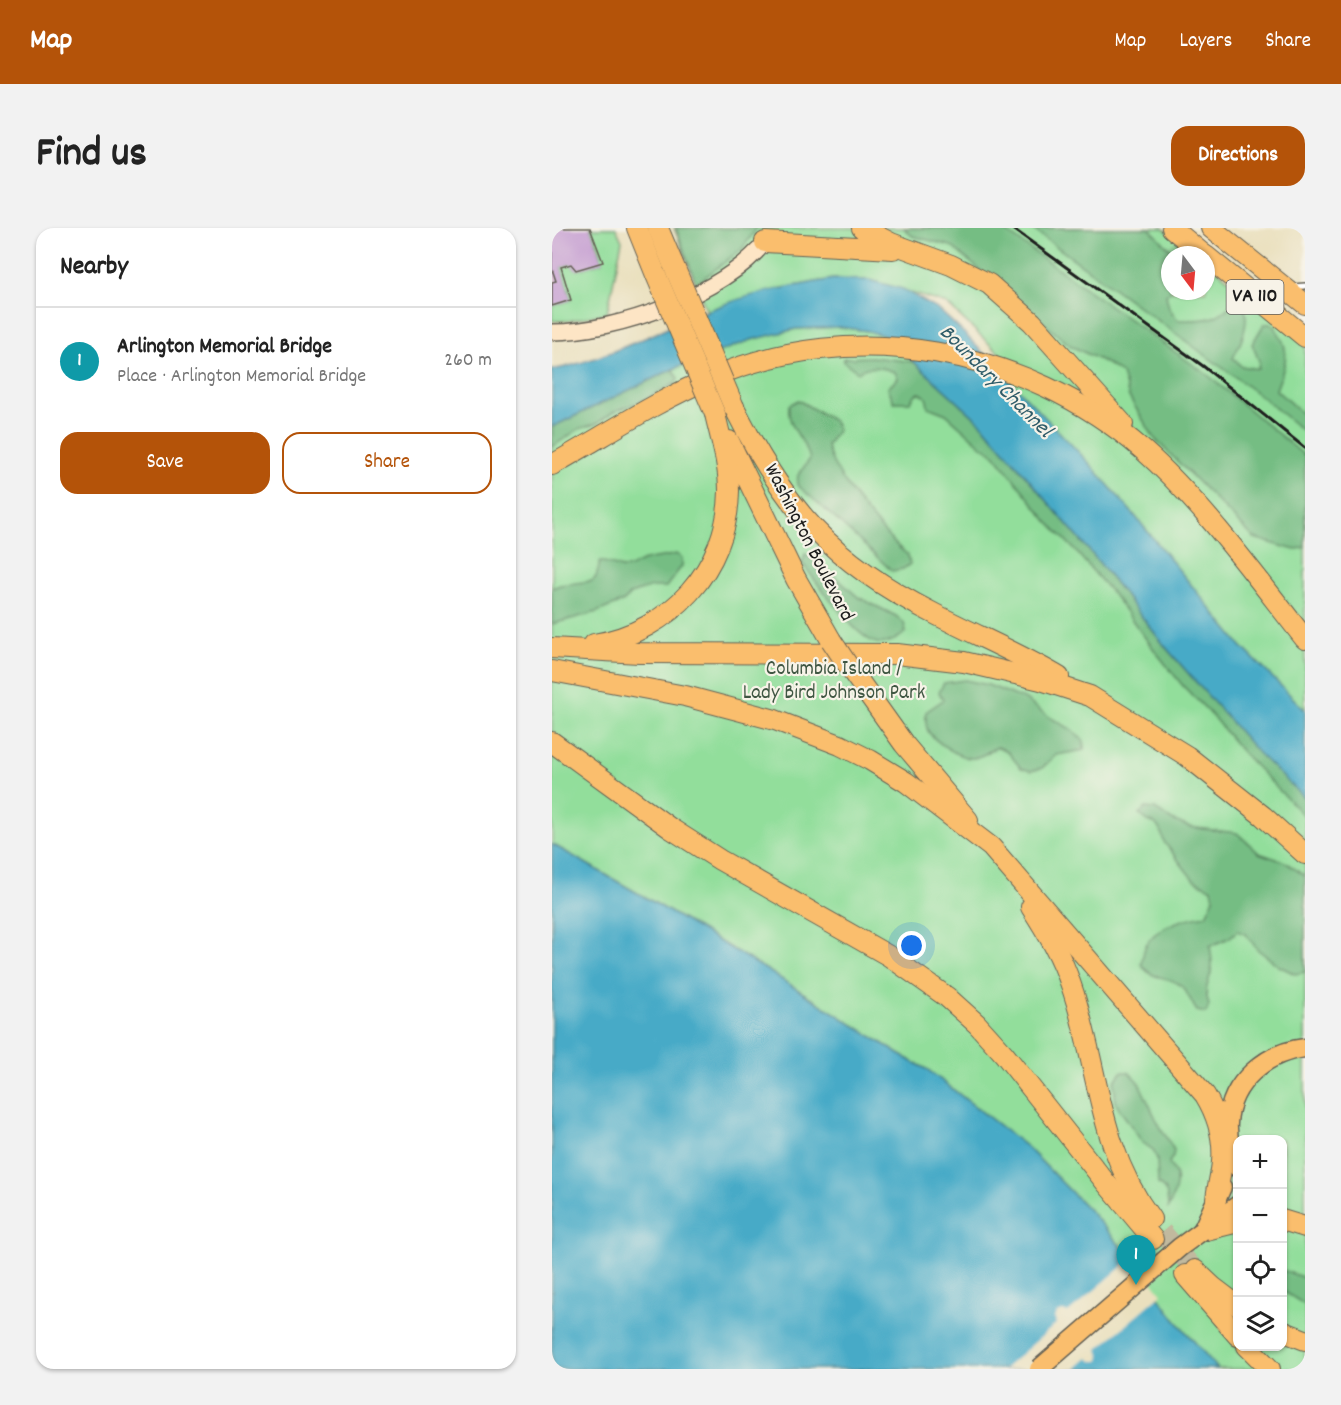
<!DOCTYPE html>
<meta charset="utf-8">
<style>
:root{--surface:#fff;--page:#f2f2f2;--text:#222;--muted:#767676;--line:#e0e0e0;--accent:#b45309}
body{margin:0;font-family:Dekko,sans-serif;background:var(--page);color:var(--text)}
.controls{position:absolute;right:18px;bottom:18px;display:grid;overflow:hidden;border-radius:12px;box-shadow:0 2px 4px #0004}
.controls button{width:54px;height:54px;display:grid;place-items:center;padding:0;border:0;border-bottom:2px solid var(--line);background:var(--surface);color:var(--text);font:30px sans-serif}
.compass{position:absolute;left:609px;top:18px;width:54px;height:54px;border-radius:50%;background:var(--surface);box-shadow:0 2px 4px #0004;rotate:164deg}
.you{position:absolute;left:360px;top:718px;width:21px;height:21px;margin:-15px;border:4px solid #fff;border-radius:50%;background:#1a73e8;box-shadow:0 0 0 9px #1a73e833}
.badge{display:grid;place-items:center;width:39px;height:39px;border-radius:50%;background:var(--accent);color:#fff;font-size:20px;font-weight:700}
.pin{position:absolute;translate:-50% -50px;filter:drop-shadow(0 2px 3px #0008)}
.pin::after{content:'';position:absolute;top:32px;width:21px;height:18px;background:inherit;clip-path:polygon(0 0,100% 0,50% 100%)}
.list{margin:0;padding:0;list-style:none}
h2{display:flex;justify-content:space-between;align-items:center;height:78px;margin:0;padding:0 24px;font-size:26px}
h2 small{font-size:20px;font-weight:400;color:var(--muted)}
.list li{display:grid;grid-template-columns:39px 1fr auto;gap:18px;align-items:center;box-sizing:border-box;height:108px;padding:0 24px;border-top:2px solid var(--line)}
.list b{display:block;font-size:22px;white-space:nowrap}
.list p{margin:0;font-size:20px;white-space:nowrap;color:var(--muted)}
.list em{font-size:20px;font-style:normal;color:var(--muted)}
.actions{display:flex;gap:12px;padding:18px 24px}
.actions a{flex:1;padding:14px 0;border:2px solid var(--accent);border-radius:18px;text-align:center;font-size:21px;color:var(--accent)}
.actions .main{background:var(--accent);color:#fff}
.icon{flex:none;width:33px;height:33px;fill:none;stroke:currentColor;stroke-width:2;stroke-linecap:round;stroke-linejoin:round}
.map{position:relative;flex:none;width:753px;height:1141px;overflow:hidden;border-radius:18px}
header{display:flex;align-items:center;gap:36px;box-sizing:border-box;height:84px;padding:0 30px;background:var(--accent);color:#fff}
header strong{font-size:28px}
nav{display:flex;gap:33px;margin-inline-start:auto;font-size:21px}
.intro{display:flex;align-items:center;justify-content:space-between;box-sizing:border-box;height:144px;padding:0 36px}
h1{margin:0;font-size:42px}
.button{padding:15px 27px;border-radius:18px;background:var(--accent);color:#fff;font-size:21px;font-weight:700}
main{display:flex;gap:36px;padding:0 36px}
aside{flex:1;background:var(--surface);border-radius:18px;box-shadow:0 2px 4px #0004}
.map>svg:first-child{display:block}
.green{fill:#92de9b;stroke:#577d5c;stroke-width:1.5;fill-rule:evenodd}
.forest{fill:#75bd83;stroke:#486c50;stroke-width:1.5}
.water{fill:#47aac7;stroke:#326372;stroke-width:1.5}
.pier{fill:#eae0be}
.building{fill:#c49cd1}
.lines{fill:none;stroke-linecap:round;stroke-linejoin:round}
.highway-tunnel{stroke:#c1b99e;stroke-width:20;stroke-dasharray:20 10;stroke-linecap:butt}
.lane-casing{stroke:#646155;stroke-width:8}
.secondary-casing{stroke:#646155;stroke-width:18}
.primary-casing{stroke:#646155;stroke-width:21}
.highway-casing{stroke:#646155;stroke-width:22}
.lane{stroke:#fff;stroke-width:5}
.secondary{stroke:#fde5c5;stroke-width:15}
.primary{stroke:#fabe6d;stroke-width:18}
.highway{stroke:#fabe6d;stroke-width:20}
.rail{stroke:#1c1c1c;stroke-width:3}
.primary-bridge-casing{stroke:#646155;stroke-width:21;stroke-linecap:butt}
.highway-bridge-casing{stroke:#646155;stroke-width:22;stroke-linecap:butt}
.primary-bridge{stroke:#fabe6d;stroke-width:18}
.highway-bridge{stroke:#fabe6d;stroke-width:20}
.labels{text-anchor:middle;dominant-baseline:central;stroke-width:4.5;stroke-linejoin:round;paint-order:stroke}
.shield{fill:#f7f3e8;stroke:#5e5c59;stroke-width:1.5}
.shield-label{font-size:20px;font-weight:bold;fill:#1c1c1c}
.street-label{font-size:21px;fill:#1c1c1c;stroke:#f7f3e8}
.park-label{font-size:21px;fill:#3f5642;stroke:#f7f3e8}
.water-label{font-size:22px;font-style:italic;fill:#2f5c69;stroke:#f7f3e8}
</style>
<header>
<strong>Map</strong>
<nav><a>Map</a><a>Layers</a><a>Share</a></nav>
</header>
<div class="intro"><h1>Find us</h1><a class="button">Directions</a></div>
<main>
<aside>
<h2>Nearby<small></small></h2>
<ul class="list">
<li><span class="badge" style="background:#0f9aa8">1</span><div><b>Arlington Memorial Bridge</b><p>Place · Arlington Memorial Bridge</p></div><em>260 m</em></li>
</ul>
<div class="actions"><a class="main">Save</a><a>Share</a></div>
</aside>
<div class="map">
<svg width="753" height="1141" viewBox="0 0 753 1141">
<rect width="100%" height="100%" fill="#f7f3e8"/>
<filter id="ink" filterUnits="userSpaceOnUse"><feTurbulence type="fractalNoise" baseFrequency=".0167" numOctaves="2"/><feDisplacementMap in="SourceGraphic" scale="12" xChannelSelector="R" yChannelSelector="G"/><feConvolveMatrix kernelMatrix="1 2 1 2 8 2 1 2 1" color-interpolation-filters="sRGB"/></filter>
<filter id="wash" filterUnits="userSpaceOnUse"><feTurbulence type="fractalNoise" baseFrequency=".008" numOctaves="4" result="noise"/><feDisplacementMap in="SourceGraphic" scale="24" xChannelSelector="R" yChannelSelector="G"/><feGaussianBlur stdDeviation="1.35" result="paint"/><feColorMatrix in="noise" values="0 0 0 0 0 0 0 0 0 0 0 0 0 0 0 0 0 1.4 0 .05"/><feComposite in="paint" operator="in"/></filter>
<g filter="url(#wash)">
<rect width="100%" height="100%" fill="#eae0be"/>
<g class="green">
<polygon points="38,0 64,0 70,13 55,85 16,93 0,93 0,78 19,72 9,39 19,36 25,42 50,34 47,19"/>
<polygon points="122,0 611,0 646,27 618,27 618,63 654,63 654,33 753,114 753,482 689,418 583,288 538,236 462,158 447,125 395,76 317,52 281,51 231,60 175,76 155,84"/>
<path d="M287 99 316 103 337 109 362 134 430 196 706 524 753 570V1141H666L622 1090 577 1028 540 985 475 919 376 842 347 826 215 742 103 675 0 616V199L121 141 199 112 244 101ZM686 912H730V1118H686Z"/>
</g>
<g class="forest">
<polygon points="124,0 205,0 190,21 144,56"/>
<polygon points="352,0 449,0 657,148 753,228 753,319 743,322 702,310 602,210 577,169 570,146 554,135 519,118 399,18 360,8"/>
<path d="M479 0H597L624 27H618L619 63 614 67 617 80 626 92C651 92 663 94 681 75L693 81C697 98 689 115 681 130L689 138 706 141 707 133 700 116 712 96H720C741 121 734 134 724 162L753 188V205L709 168Z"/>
<path d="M320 129 362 134 430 196 546 333 616 422 706 524 753 570V589L691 525 656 483 631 458 603 423 560 365 520 319 495 293 442 226 431 219 394 186 376 179C375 172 375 168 368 165L364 166 358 174H342L336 160 346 150 343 144C333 140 316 136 306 144L291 133 292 130Z"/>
<polygon points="121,141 126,151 124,155 90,173 61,184 44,196 27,201 0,219 0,199"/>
<path d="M246 172 282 193 286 202 275 217C278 243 334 311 356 327L358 336 351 341 340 343C309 314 278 285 245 257L246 247 258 231C253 210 234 200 237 177Z"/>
<path d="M124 326 130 330V338L114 359H100L78 366 72 373 45 384 0 396V360L8 357 40 353 44 349 48 334C58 333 63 340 72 340 79 341 84 335 90 333 101 329 112 330 124 326Z"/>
<path d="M253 326 270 337 306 369 344 388 352 395 354 404C346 411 337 417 325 415 303 410 264 353 250 335Z"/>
<path d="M413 452 436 457 472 471 499 490 519 501 532 513V522L504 527 490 540 479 543 469 540 455 523 446 519C437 522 430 530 420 530 409 531 382 513 376 503 373 497 374 490 374 484L391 472 387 464 392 455Z"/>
<path d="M594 580 603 581 620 592 637 599 685 605 707 625 733 634 753 648V744L743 746 727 738 705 721 694 706 685 703 677 710 658 718C659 724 660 731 660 738 659 754 650 758 657 777L654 785 645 783C639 775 636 763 628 757 614 746 601 754 589 736 591 730 591 723 594 717 605 697 634 690 654 687L662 670 660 661 642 652 636 645 612 614 609 604 604 596 596 593 587 586Z"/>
<path d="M569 844H577L587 855 606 895 622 922 621 929 617 934C619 940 623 943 624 949 626 958 620 972 616 980 615 969 617 963 606 956L605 931 601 922 590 914 564 876 562 854Z"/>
<polygon points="730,1042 753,1050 753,1077 731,1063"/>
</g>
<g class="water">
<path d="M281 51 317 52 351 61 387 82 412 105 538 236 583 288 689 418 753 482V570L706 525 616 422 546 333 430 196 362 134 337 109 316 103 287 99 244 101 199 112 121 141 0 199V142C60 130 116 97 173 76 208 63 245 57 281 51Z"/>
<polygon points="0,616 103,675 215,742 347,826 376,842 475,919 540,985 577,1028 622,1090 666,1141 0,1141"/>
</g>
<polygon class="pier" points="581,1029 610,1066 546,1121 548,1127 547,1133 540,1133 536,1130 523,1141 452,1141 505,1095 503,1090 505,1085 511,1083 516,1085"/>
<g id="blocks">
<polygon class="building" points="0,0 38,0 51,34 24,42 19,36 9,39 19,72 0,78 0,54 4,53 0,41"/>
</g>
</g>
<g filter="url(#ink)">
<use href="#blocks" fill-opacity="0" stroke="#646155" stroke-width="1.5"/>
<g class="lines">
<polyline class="highway-tunnel" points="610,1004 641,1040"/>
<defs>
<polyline id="lane" points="740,59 753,58"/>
<path id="secondary" d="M0 104C65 104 172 66 213 14"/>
<g id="primary">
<path d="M686 940C680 926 675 910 676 895 678 854 715 824 753 820"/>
<polyline points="651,1002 686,977"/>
<polyline points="650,1003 670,959"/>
</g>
<g id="highway">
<polyline points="85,0 104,47"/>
<polyline points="106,0 121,36"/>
<polyline points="310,0 339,15 399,37 437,56 480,94 571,196"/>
<polyline points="620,0 652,27"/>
<polyline points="659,0 753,76"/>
<polyline points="213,14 341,21"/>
<polyline points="654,28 753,109"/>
<path d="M182 179C232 279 279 334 381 385 423 407 467 425 507 449"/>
<polyline points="177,213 244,351 279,412"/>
<path d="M0 237C52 208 104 173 159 150 302 88 474 120 591 222 650 274 704 349 753 411"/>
<path d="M42 416C118 404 176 341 177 263 177 237 169 212 163 186"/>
<polyline points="0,420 87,425 345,426 412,434 489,452 538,468 635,528 711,588 753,626"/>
<polyline points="297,439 352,516 416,592"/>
<path d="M0 443 133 468 223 492 288 517 318 532 354 554 439 619 653 867C665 887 672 911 670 934 669 947 665 959 664 972"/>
<polyline points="0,514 118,600 168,632 337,728 395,769 425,796 452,826 554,955 601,1011"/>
<path d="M479 679C495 704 510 729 519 757 547 838 545 918 599 991"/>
<polyline points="730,992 753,999"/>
<polyline points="650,1003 686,994"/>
<polyline points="643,1042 661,1059 686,1078"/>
<polyline points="633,1047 686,1108"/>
<polyline points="730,1103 753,1112"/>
<polyline points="695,1118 718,1141"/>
</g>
</defs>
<use href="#lane" class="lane-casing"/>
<use href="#secondary" class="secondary-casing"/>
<use href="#primary" class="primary-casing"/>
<use href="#highway" class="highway-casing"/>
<use href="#lane" class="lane"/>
<use href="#secondary" class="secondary"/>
<use href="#primary" class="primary"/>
<use href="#highway" class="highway"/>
<polyline class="rail" points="460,0 651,138 753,220"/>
<defs>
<polyline id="primary-bridge" points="487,1141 628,1019 650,1003"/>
<g id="highway-bridge">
<polyline points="121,36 182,179"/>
<polyline points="104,47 163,186"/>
<polyline points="279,412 297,439"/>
</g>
</defs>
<use href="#primary-bridge" class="primary-bridge-casing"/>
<use href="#highway-bridge" class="highway-bridge-casing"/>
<use href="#primary-bridge" class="primary-bridge"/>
<use href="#highway-bridge" class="highway-bridge"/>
</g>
</g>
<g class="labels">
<rect class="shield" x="674.5" y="52" width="57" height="34" rx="4.5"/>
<g class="shield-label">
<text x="703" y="69">VA 110</text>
</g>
<g class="street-label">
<text transform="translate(256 315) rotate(63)">Washington Boulevard</text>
</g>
<g class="park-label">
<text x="282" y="442">Columbia Island /<tspan x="282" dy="24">Lady Bird Johnson Park</tspan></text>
</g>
<g class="water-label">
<text transform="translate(443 154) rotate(45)">Boundary Channel</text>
</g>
</g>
</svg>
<div class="controls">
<button>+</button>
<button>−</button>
<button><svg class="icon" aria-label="locate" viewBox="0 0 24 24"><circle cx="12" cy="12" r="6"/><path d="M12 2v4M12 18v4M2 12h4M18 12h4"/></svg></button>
<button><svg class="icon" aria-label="layers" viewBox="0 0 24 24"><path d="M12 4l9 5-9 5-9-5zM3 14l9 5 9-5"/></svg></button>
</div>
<svg class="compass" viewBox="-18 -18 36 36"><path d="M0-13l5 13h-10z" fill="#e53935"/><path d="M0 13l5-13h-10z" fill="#767676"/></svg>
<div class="you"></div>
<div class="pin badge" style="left:584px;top:1057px;background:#0f9aa8">1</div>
</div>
</main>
